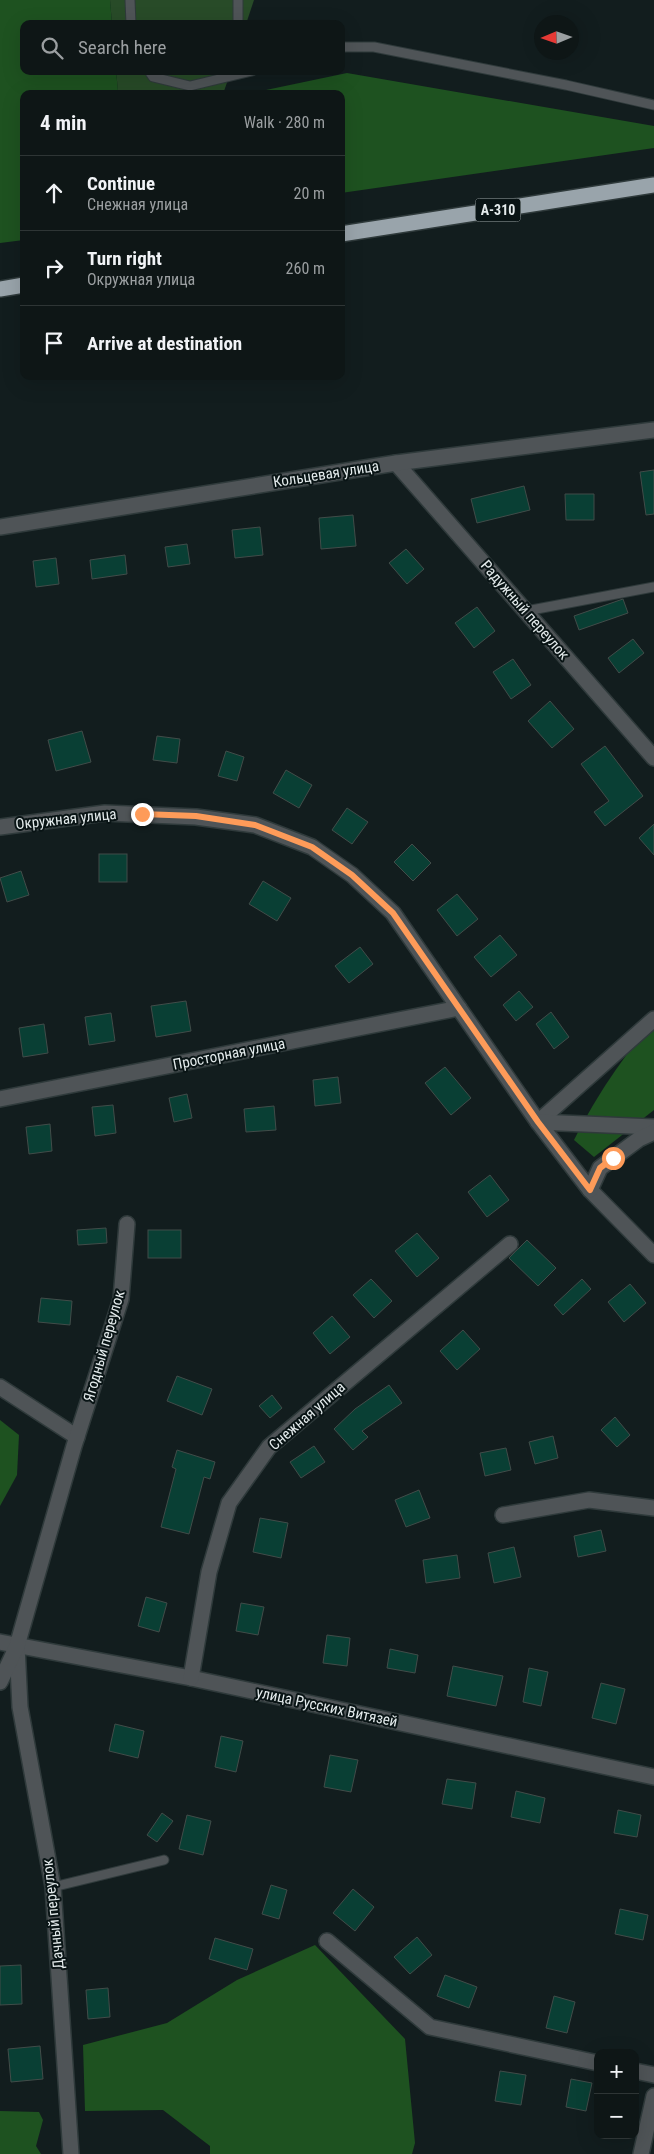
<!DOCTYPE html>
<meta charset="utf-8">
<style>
:root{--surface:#0e1616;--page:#1c2323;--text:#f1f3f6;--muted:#9b9fa1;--line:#2e3535}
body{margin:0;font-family:"Roboto Condensed",sans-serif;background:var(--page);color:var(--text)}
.controls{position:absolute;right:15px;bottom:15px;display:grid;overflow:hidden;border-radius:10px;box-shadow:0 5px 20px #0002}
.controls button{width:45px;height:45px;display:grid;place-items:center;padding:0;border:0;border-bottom:1px solid var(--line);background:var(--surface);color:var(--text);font:25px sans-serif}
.compass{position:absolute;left:534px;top:15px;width:45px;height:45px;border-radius:50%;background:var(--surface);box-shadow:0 5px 20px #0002;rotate:268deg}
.stop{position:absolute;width:15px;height:15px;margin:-11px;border:4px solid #fe9b59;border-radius:50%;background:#fff}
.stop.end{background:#fe9b59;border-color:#fff;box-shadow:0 1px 5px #0008}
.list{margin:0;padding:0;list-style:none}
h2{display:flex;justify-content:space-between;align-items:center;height:65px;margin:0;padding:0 20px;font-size:21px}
h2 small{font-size:16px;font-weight:400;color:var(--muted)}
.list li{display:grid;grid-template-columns:32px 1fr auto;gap:15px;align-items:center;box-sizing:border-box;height:75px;padding:0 20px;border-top:1px solid var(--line)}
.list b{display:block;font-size:19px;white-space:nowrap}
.list p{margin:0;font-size:16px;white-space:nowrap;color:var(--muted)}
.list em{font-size:16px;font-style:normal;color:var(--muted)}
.icon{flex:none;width:28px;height:28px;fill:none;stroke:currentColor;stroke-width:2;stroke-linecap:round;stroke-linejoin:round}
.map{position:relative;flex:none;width:654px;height:2154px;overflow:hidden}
.search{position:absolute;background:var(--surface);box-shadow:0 5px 20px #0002;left:20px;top:20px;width:325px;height:55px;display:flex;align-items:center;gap:12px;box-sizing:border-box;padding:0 18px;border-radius:10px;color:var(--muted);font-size:19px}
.panel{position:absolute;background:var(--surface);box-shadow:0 5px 20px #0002;left:20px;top:90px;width:325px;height:290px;border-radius:10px}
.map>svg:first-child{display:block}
.green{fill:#284b28}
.forest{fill:#1e5220}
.building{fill:#093f34;stroke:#414c49}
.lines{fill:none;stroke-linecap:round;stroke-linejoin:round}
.lane-casing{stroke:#2f3a3b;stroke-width:11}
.street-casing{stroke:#2f3a3b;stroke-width:18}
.highway-casing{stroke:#2f3a3b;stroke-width:18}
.lane{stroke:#4f5457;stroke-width:9}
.street{stroke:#4f5457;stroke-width:15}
.highway{stroke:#99a4ab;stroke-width:15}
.route{stroke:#fe9b59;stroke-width:6}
.labels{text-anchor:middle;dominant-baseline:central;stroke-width:4;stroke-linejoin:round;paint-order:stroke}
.shield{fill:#091415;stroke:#a2aaac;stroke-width:1}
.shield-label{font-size:14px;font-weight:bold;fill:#e4ebec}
.street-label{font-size:15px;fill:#e4ebec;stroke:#091415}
</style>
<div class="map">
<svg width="654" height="2154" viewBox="0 0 654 2154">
<rect width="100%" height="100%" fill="#121d1e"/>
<g class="green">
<polygon points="110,0 254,0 246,24 112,24"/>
<polygon points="116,71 231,71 223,94 156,94 118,91"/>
</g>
<g class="forest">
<polygon points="0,0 110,0 112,24 24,24 24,71 116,71 118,91 156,94 24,94 24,240 0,243"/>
<polygon points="347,73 654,126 654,148 341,193 341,94 247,94"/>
<path d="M654 1020V1110L594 1157 574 1140C598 1093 621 1060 654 1020Z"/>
<polygon points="0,1420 19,1435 17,1475 0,1506"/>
<polygon points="315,1945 405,2039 415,2143 412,2154 210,2154 210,2146 163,2110 85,2111 83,2045 167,2023 237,1980"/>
<polygon points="0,2111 39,2112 43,2120 36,2146 41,2154 0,2154"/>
</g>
<g class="building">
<polygon points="654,470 654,514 646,515 640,472"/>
<polygon points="524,486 530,510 477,523 471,499"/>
<polygon points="565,494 594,494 594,520 566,520"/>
<polygon points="353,515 356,546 321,549 319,518"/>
<polygon points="260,527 263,555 235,558 232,530"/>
<polygon points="187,544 190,564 168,567 165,547"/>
<polygon points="406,549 424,569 407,584 389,563"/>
<polygon points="125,555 127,574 92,579 90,560"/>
<polygon points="56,558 59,584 36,587 33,561"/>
<polygon points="623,599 628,613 579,630 574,616"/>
<polygon points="477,607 495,631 474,648 455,623"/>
<polygon points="633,639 644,653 619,673 608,658"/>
<polygon points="513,659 531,685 511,699 493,672"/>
<polygon points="550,701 574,729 552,748 528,721"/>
<polygon points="82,731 91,762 56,771 48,740"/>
<polygon points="157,736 180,739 177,763 153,760"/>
<polygon points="605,746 643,796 605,826 594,812 609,801 581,764"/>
<polygon points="226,751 244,757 237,781 218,776"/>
<polygon points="286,770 312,785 299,808 273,793"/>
<polygon points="347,808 368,822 352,844 332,830"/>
<polygon points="654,824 654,855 639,838"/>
<polygon points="412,844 431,863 413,881 394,862"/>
<rect x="99" y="854" width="28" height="28"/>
<polygon points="21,871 29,895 7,902 0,878"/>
<polygon points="263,881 291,898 277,921 249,904"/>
<polygon points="457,894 478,919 457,936 437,910"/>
<polygon points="500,935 517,955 491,977 474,957"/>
<polygon points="360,947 373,964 349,983 335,966"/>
<polygon points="519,991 533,1007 516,1021 503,1005"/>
<polygon points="186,1001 191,1031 156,1037 151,1006"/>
<polygon points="551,1012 569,1037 554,1049 536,1024"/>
<polygon points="111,1013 115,1041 89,1045 85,1017"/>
<polygon points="44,1024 48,1053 23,1057 19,1028"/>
<polygon points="445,1067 471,1098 451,1115 425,1083"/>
<polygon points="338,1077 341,1103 315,1106 313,1080"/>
<polygon points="187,1094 192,1118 174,1122 169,1098"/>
<polygon points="113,1105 116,1133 95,1136 92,1107"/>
<polygon points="274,1106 276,1130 246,1132 244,1109"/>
<polygon points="50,1124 52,1151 29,1154 26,1127"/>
<polygon points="490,1175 509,1200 487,1217 468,1192"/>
<polygon points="106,1228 107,1243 78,1245 77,1230"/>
<rect x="148" y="1230" width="33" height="28"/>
<polygon points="417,1233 439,1258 417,1277 395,1251"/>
<polygon points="527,1240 556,1268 538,1286 509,1258"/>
<polygon points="371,1279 392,1301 374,1318 353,1295"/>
<polygon points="582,1279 591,1289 563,1315 554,1305"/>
<polygon points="630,1284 646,1303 624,1322 608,1302"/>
<polygon points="41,1298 72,1301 70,1325 38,1322"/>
<polygon points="332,1316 350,1337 330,1354 313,1333"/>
<polygon points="463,1330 480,1349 457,1370 440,1351"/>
<polygon points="177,1376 212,1389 202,1415 167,1401"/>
<polygon points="389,1385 402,1403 362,1431 368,1437 353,1450 334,1429 355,1409"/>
<polygon points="272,1395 282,1408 270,1418 259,1406"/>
<polygon points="615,1417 630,1435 617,1447 601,1430"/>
<polygon points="553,1436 558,1458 535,1464 529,1442"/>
<polygon points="314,1446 325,1462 301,1478 290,1462"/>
<polygon points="506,1448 511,1470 485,1476 480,1453"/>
<polygon points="177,1450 215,1462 210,1479 204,1477 189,1534 161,1527 176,1469 172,1467"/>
<polygon points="419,1490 430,1518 406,1527 395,1500"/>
<polygon points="260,1518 288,1523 281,1558 253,1552"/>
<polygon points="601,1530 606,1551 578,1557 574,1536"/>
<polygon points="514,1547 521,1577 494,1583 488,1553"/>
<polygon points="457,1555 460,1578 426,1583 423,1560"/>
<polygon points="146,1597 167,1603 159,1632 138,1626"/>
<polygon points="241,1603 264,1607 258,1635 236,1631"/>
<polygon points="327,1635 350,1638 347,1666 323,1663"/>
<polygon points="390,1649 418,1655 415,1673 387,1668"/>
<polygon points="453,1666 503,1676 496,1706 447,1696"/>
<polygon points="529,1668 548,1672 541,1706 523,1702"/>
<polygon points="601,1683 625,1689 616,1724 592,1718"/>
<polygon points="115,1724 144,1731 138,1758 109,1751"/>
<polygon points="221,1736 243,1741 236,1772 215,1767"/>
<polygon points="330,1755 358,1760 351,1792 324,1787"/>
<polygon points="447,1779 476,1783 472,1809 442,1804"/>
<polygon points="516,1791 545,1798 540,1823 511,1817"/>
<polygon points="618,1810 641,1815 637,1837 614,1833"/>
<polygon points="162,1813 173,1821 157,1842 147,1835"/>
<polygon points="187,1815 211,1821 203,1855 179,1849"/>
<polygon points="271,1885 287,1890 279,1919 262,1914"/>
<polygon points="353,1889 374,1907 355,1931 333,1913"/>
<polygon points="620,1909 648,1915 643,1940 615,1934"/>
<polygon points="417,1937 432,1955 410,1974 394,1957"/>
<polygon points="215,1938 253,1949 247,1970 209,1959"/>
<polygon points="21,1965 22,2004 0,2005 0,1966"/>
<polygon points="445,1975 477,1987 469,2008 437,1996"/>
<polygon points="108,1988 110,2017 88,2019 86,1990"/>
<polygon points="554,1996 575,2002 567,2033 546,2028"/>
<polygon points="40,2046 43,2079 11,2082 8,2049"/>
<polygon points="500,2071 526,2075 521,2105 495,2101"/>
<polygon points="571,2079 592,2083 586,2111 566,2107"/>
</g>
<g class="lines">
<defs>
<g id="lane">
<polyline points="130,0 131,24"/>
<polyline points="238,0 238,23 239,24"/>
<polyline points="341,47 374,47 566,85 654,105"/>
<polyline points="149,71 153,77 190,86 252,71"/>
<polyline points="526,611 654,587"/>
<polyline points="53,1887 164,1860"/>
</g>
<g id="street">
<polyline points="396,463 654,758"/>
<polyline points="0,527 396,463 654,430"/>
<polyline points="0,827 105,813 196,817 255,825 312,847 352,875 393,913 538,1122 590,1190 654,1255"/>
<polyline points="0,1099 459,1008"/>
<polyline points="538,1122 654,1019"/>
<polyline points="538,1122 654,1127"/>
<polyline points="590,1190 600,1168 639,1139 654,1132"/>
<polyline points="0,1387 77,1437"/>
<polyline points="503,1515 589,1500 654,1508"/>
<polyline points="0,1642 191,1678 654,1777"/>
<polyline points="17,1646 20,1707 53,1887 71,2154"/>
<polyline points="191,1678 209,1572 229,1503 269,1447 510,1244"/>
<polyline points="0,1682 17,1646 74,1446 121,1299 127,1224"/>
<polyline points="327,1941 430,2027 598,2063"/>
<polyline points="635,2071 654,2075"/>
<polyline points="641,2154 654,2096"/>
</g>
<g id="highway">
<polyline points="341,234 654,185"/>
<polyline points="0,289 24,285"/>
</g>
</defs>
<use href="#lane" class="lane-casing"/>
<use href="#street" class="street-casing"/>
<use href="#highway" class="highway-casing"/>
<use href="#lane" class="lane"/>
<use href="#street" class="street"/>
<use href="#highway" class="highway"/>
</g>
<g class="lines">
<polyline class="route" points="142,814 196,816 255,825 312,847 352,875 393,913 538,1122 590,1190 600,1168 613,1158"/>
</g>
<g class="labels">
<rect class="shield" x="475.5" y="198.5" width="45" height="23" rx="4"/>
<g class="shield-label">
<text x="498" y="210">А-310</text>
</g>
<g class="street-label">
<text transform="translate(326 474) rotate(-9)">Кольцевая улица</text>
<text transform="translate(525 610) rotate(49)">Радужный переулок</text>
<text transform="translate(66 819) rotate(-6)">Окружная улица</text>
<text transform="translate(229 1054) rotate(-11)">Просторная улица</text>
<text transform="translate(104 1346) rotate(-74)">Ягодный переулок</text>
<text transform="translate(307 1416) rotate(-41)">Снежная улица</text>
<text transform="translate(327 1707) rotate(12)">улица Русских Витязей</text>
<text transform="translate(53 1914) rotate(-96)">Дачный переулок</text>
</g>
</g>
</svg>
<div class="controls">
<button>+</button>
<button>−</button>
</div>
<svg class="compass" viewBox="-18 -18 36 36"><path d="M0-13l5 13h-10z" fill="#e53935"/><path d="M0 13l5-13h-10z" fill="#9b9fa1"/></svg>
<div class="stop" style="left:613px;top:1158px"></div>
<div class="stop end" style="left:142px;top:814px"></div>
<div class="search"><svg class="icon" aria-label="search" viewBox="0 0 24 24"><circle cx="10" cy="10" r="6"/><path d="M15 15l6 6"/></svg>Search here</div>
<section class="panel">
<h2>4 min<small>Walk · 280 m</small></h2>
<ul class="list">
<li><svg class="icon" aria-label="ahead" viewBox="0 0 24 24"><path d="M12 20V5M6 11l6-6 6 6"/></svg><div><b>Continue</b><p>Снежная улица</p></div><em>20 m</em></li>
<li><svg class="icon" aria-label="right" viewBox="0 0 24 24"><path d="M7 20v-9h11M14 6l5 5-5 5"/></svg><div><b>Turn right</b><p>Окружная улица</p></div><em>260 m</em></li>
<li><svg class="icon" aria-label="arrive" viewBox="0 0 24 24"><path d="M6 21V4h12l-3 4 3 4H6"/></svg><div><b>Arrive at destination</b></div></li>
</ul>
</section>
</div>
